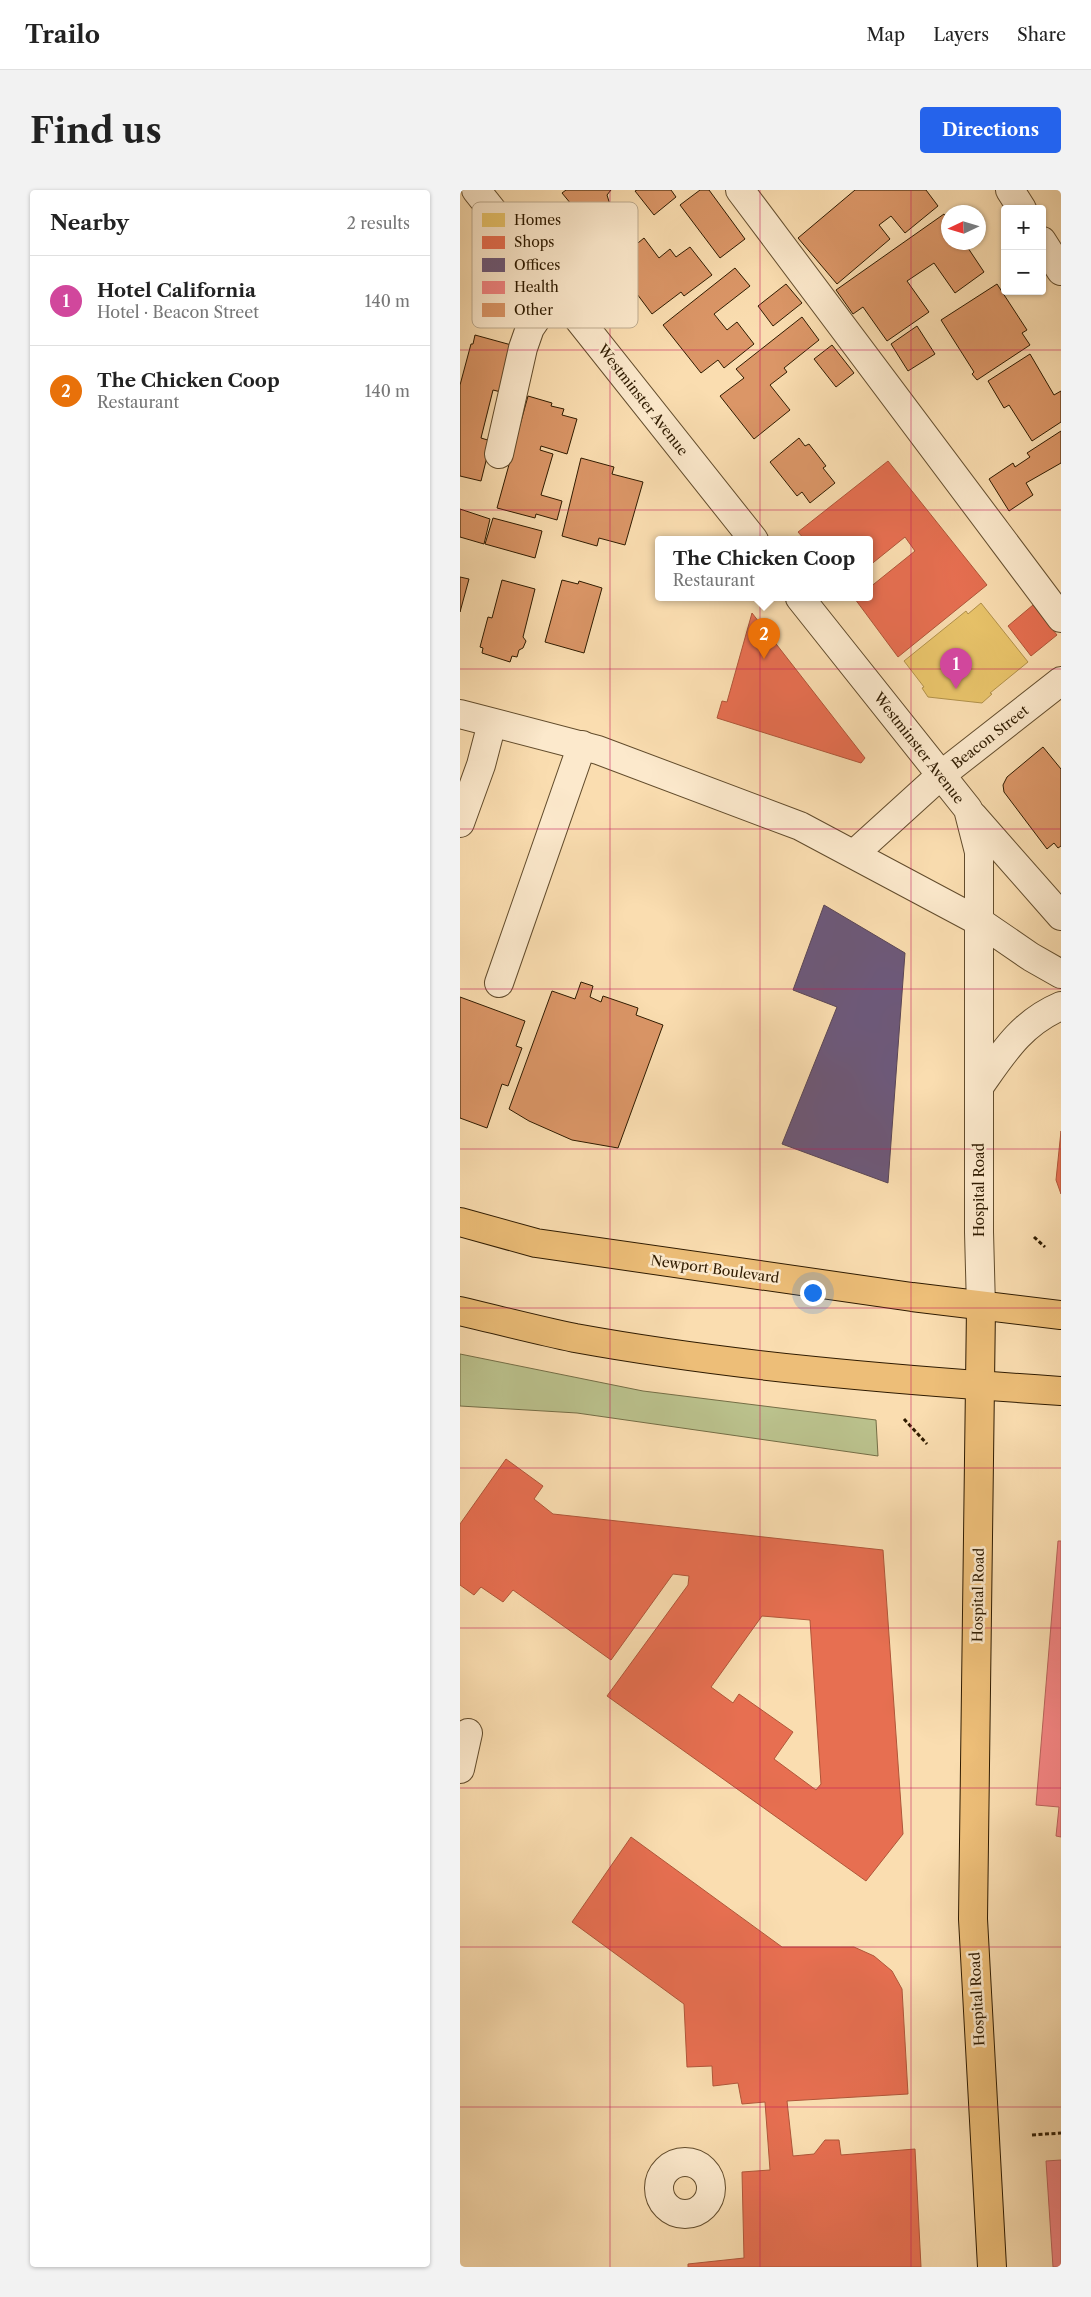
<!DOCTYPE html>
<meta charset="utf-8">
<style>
:root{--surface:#fff;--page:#f2f2f2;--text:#222;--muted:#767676;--line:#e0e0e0;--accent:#2563eb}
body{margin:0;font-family:"Libre Caslon Text",serif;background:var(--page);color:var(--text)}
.controls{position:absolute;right:15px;top:15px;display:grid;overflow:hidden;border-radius:5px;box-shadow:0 1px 4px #0004}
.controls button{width:45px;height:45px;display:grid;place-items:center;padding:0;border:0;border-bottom:1px solid var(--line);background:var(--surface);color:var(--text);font:25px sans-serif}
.compass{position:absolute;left:481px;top:15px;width:45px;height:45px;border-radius:50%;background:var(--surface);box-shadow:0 1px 4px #0004;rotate:266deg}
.you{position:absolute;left:352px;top:1102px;width:18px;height:18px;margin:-12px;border:4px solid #fff;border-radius:50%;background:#1a73e8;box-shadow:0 0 0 8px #1a73e833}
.badge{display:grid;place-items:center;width:32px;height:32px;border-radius:50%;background:var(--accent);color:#fff;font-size:16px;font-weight:700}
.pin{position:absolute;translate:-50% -41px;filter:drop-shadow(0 1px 2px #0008)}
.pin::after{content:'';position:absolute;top:26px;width:18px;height:15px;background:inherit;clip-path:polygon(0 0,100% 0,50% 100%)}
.popup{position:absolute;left:195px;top:346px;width:218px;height:65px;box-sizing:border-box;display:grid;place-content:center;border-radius:5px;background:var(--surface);filter:drop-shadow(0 1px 4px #0005);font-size:16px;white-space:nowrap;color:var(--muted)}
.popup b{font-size:19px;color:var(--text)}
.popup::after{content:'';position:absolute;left:50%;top:100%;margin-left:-10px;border:10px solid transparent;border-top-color:var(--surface)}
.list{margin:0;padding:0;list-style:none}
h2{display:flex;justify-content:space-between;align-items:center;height:65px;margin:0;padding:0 20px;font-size:21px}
h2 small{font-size:16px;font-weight:400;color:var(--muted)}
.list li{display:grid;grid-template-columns:32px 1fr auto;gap:15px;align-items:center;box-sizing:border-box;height:90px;padding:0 20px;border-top:1px solid var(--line)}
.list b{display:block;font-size:19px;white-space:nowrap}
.list p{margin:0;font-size:16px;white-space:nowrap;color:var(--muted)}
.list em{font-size:16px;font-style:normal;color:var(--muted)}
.map{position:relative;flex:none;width:601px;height:2077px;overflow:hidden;border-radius:5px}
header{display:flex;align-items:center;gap:30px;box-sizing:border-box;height:70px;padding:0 25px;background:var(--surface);border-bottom:1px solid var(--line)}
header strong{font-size:24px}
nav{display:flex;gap:28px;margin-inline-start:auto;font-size:18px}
.intro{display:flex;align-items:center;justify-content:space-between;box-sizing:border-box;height:120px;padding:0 30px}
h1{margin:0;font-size:35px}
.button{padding:12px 22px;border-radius:5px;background:var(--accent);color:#fff;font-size:18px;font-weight:700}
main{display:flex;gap:30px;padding:0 30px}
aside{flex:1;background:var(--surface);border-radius:5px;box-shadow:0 1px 4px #0004}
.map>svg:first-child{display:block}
.green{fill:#bbc28d;stroke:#756e46}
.homes{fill:#e9c46a;stroke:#b1914a}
.shops{fill:#e76f51;stroke:#b05639;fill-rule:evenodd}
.offices{fill:#6d597a;stroke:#5a4655}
.health{fill:#f28482;stroke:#b8645b}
.building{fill:#db9667;stroke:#2f1b00}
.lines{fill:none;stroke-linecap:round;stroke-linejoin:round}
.minor-casing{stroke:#624c2c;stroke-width:30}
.major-casing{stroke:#2f1b00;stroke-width:30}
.highway-casing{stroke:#2f1b00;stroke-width:30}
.path{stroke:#2f1b00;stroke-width:3;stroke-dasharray:4 2.5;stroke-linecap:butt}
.minor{stroke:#fce9cc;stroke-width:28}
.major{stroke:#edbe78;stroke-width:28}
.highway{stroke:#edbe78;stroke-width:28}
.grid{fill:none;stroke:#c2185b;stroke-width:1;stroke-opacity:0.55}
.labels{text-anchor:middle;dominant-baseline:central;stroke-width:5;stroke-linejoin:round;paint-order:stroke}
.street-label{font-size:14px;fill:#2f1b00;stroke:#fce9cc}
.key{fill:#fce9cc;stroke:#beab8f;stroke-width:1}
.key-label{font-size:14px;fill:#2f1b00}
</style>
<header>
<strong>Trailo</strong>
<nav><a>Map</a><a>Layers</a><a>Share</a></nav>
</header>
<div class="intro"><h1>Find us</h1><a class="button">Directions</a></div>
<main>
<aside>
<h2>Nearby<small>2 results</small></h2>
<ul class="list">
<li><span class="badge" style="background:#d1479c">1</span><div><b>Hotel California</b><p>Hotel · Beacon Street</p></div><em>140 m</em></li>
<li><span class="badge" style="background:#e8710a">2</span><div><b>The Chicken Coop</b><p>Restaurant</p></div><em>140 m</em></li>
</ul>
</aside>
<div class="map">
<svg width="601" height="2077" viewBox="0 0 601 2077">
<rect width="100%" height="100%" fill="#faddb0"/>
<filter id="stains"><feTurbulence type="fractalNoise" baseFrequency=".004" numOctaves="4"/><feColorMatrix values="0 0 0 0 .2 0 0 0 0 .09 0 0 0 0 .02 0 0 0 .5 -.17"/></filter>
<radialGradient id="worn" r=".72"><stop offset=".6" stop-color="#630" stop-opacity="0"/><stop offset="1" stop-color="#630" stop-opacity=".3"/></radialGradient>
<polygon class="green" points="0,1164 183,1201 416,1230 418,1266 117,1223 0,1216"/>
<polygon class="homes" points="521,413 568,472 530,503 532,504 522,513 468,507 462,498 464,497 444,471 506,421 508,424"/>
<g class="shops">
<polygon points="428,271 527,395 438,467 395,409 409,408 409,398 455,361 445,347 409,376 409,350 345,350 338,342"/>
<polygon points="573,415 597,445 571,466 548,436"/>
<polygon points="292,423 405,568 401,573 257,528 262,511 267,512"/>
<polygon points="601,941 601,1004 596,990"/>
<path d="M46 1269 83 1296 74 1309 93 1324 423 1360 443 1644 406 1691 147 1506 228 1395 229 1386 213 1384 151 1470 53 1400 43 1412 21 1397 14 1405 0 1395V1334ZM302 1426 350 1430 361 1594 356 1600 314 1569 333 1542 279 1504 273 1513 251 1497Z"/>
<polygon points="171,1647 322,1757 394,1757 414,1766 432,1781 442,1799 448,1904 327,1911 333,1966 354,1964 365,1950 379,1950 381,1965 455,1959 461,2077 228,2077 228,2074 284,2068 282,1982 310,1980 305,1912 282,1914 278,1893 253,1896 252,1876 227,1877 224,1814 112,1732"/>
</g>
<polygon class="offices" points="364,715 445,763 428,993 322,954 377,817 333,800"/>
<g class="health">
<polygon points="598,1351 601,1351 601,1647 596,1646 599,1617 576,1615"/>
<polygon points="601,1970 601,2077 593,2077 586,1971"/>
</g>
<g class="building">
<polygon points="106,0 151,0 147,5 155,31 161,38 138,57 120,34 125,31 102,3"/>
<polygon points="177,0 211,0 216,7 194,25 175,1"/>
<polygon points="240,0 249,0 285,49 260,68 220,15"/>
<polygon points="395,0 466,0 478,16 445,43 431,26 419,35 430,49 377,94 338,48"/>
<polygon points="484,24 488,30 488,52 504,52 524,82 495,103 474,73 447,91 469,122 427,151 403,117 393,124 376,100"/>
<polygon points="184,48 199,68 210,59 216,67 230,57 252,85 224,106 221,102 192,124 171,96 175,93 162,76 172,68 167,62"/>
<polygon points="275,78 290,96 254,124 267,140 277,132 294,154 264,178 258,170 241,183 203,135"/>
<polygon points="326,94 342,113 313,136 298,116"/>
<polygon points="537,94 567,140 562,143 570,155 517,190 512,184 514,182 481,130"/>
<polygon points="342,127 359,150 324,178 327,182 310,195 330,220 294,249 260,206 284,188 276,179"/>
<polygon points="457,136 475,164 448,181 431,154"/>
<polygon points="15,145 55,156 45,203 33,200 21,248 31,251 21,291 0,286 0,195 11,154 13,154"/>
<polygon points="372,155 394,183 376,197 354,169"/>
<polygon points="570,164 594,205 601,201 601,232 572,251 549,215 544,218 528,191"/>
<polygon points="68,206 92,213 91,216 104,219 102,225 117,229 107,264 81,256 80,260 93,264 81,305 102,311 97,330 76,324 75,328 37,318"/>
<polygon points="601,241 601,273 566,293 573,305 549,321 529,289 553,273 555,277 570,267 567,263"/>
<polygon points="339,248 345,256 349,254 366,276 363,278 375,293 350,313 342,302 337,306 310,272"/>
<polygon points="121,268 154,277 152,284 183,292 165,355 139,348 137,356 102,346"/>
<polygon points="0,319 30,329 24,354 0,347"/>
<polygon points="33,328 82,341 75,368 25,354"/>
<polygon points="0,387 9,389 0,422"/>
<polygon points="42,390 75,399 63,447 66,451 63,458 59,460 57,467 52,466 50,472 22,463 23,458 20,457 28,427 32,428"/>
<polygon points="102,390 118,394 119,391 142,398 124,463 85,452"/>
<polygon points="583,557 601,579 601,656 598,658 594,653 587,659 544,602 543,595 547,587"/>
<polygon points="121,792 133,796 130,807 141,812 143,806 178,818 176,825 203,835 158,958 112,950 69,931 49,919 92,801 115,809"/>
<polygon points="0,807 65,831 56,856 62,858 48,896 42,894 27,938 0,928"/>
</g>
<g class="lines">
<defs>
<g id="minor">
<polyline points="16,0 294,350"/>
<polyline points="280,0 601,428"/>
<polyline points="550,0 562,19"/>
<polyline points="582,51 601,81"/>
<polyline points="39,264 63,158 70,138 96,100"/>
<polyline points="340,408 508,619 519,662 519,1042 521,1117"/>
<polyline points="0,524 138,560 340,636 520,732 571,767 601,784"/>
<polyline points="513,626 601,726"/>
<polyline points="0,633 21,575 32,533"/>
<polyline points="394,664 481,585 601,491"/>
<polyline points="39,793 122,555"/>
<path d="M519 897C543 863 561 833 601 816"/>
<polyline points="0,1579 8,1543"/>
<circle cx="225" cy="1998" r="26"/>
</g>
<polyline id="major" points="521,1117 513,1729 532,2077"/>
<g id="highway">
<polyline points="0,1032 76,1053 452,1107 601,1125"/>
<path d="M0 1121C38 1130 76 1140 115 1148 275 1177 438 1190 601 1201"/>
</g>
</defs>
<use href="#minor" class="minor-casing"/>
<use href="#major" class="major-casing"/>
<use href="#highway" class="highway-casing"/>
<g class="path">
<polyline points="574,1047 585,1057"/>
<polyline points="444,1229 467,1254"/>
<polyline points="572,1945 601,1943"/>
</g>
<use href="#minor" class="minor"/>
<use href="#major" class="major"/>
<use href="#highway" class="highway"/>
</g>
<path class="grid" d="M150 0V2077M300 0V2077M451 0V2077M0 160H601M0 320H601M0 479H601M0 639H601M0 799H601M0 959H601M0 1118H601M0 1278H601M0 1438H601M0 1598H601M0 1757H601M0 1917H601"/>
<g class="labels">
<g class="street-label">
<text transform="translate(183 210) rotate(52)">Westminster Avenue</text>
<text transform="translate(530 547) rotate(-38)">Beacon Street</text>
<text transform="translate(459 558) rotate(52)">Westminster Avenue</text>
<text transform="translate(519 1000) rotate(-90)">Hospital Road</text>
<text transform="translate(255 1079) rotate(8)">Newport Boulevard</text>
<text transform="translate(518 1405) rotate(-89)">Hospital Road</text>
<text transform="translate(517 1809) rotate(-93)">Hospital Road</text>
</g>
</g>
<rect x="12" y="12" width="166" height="126" rx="8" class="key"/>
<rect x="22" y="23" width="23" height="14" fill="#e9c46a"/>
<rect x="22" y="46" width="23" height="13" fill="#e76f51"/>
<rect x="22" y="68" width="23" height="14" fill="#6d597a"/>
<rect x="22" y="91" width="23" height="13" fill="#f28482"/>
<rect x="22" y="113" width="23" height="14" fill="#db9667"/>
<g class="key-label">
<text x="54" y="35">Homes</text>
<text x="54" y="57">Shops</text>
<text x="54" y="80">Offices</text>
<text x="54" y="102">Health</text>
<text x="54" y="125">Other</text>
</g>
<rect width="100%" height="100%" filter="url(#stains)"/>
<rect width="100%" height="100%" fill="url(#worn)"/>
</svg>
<div class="controls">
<button>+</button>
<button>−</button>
</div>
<svg class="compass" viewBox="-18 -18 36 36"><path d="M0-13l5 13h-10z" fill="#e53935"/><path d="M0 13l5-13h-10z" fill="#767676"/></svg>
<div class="you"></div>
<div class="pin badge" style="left:496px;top:499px;background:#d1479c">1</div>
<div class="pin badge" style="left:304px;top:469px;background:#e8710a">2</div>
<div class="popup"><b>The Chicken Coop</b>Restaurant</div>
</div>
</main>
